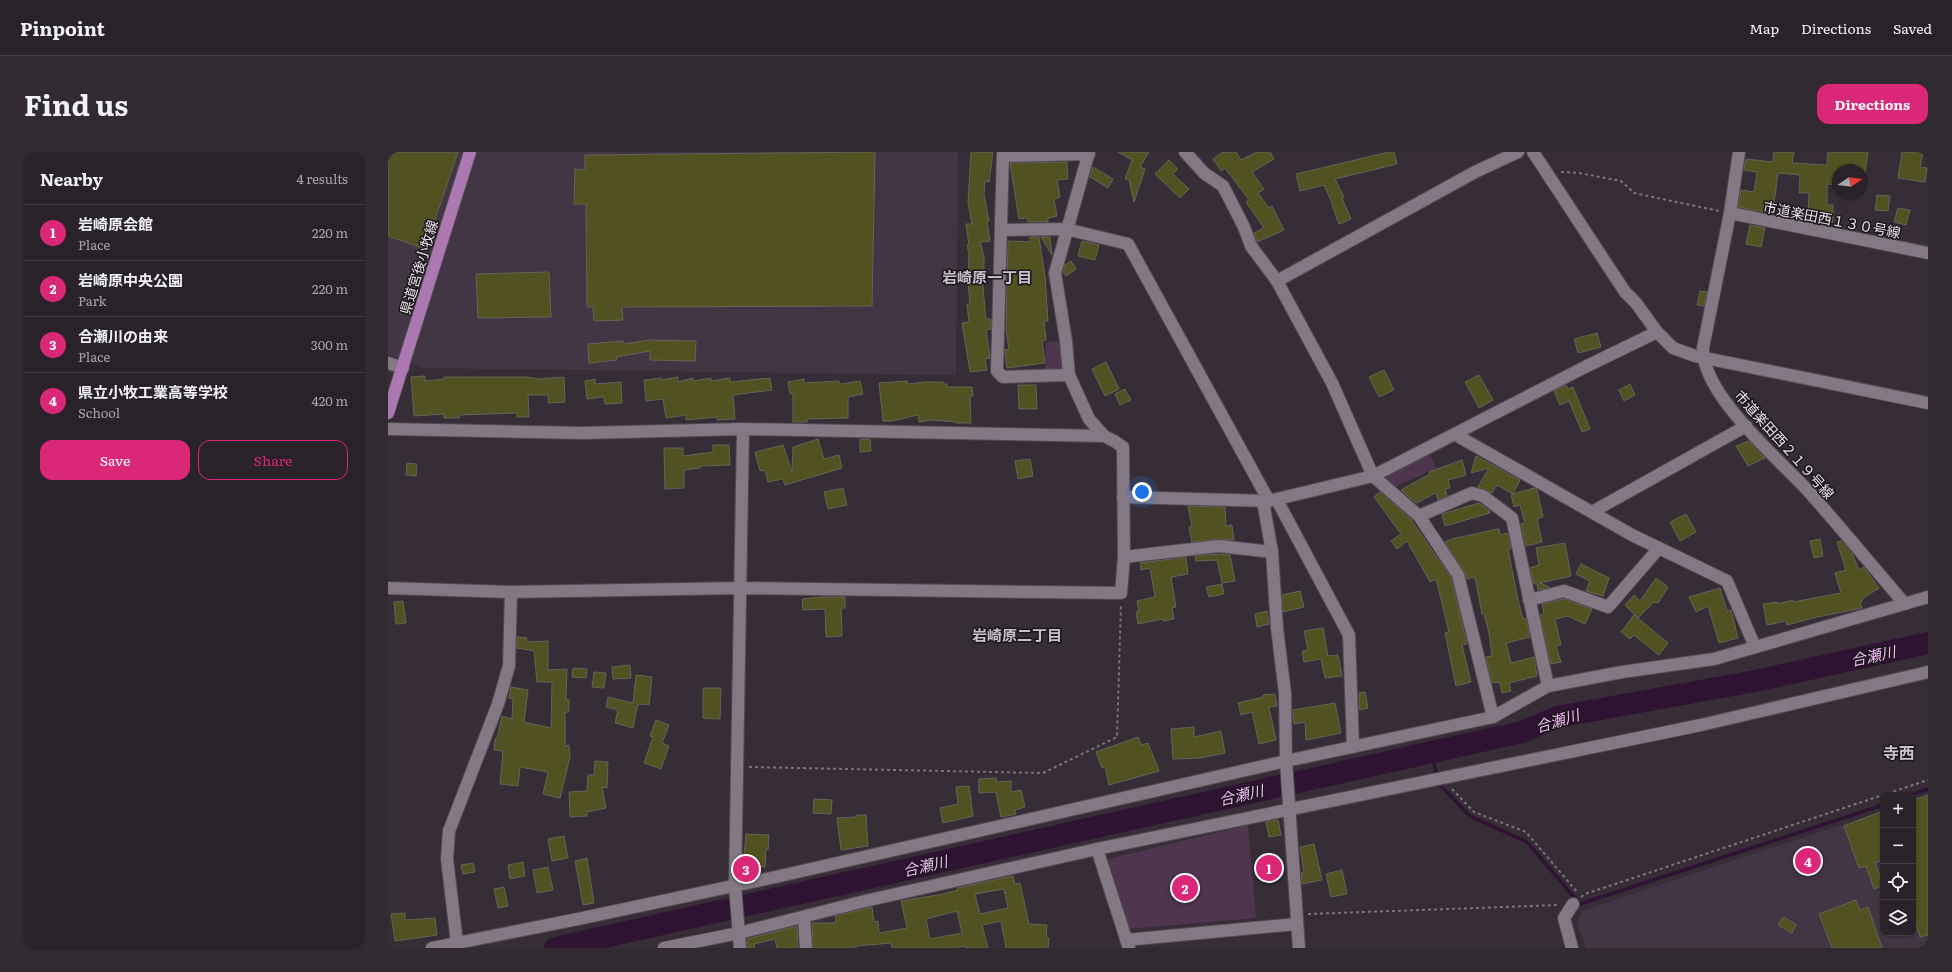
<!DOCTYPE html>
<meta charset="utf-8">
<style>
:root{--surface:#292229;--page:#312a31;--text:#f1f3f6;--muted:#a5a4a8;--line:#453f46;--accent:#db2777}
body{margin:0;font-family:Literata,"Noto Sans JP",serif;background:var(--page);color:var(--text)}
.controls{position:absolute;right:12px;bottom:12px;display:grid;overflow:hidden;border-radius:8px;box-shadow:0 1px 3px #0004}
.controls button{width:36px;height:36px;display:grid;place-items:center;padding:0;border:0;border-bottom:1px solid var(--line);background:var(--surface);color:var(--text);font:20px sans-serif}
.compass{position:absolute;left:1444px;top:12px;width:36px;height:36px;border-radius:50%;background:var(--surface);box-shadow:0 1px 3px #0004;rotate:77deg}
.you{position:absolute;left:754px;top:340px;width:14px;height:14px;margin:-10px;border:3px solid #fff;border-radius:50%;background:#1a73e8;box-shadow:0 0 0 6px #1a73e833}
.badge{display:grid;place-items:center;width:26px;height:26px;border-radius:50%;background:var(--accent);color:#fff;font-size:13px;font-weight:700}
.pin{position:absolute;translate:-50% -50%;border:2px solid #fff;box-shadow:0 1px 4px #0006}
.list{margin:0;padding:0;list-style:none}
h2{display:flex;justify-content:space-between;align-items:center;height:52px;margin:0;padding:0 16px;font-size:17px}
h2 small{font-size:13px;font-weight:400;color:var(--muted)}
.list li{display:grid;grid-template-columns:26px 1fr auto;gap:12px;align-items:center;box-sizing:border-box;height:56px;padding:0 16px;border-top:1px solid var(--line)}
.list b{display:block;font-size:15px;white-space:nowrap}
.list p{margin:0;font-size:13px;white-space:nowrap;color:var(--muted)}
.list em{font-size:13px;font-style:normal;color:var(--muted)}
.actions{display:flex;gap:8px;padding:12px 16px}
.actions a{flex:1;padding:9px 0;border:1px solid var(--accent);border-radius:12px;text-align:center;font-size:14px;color:var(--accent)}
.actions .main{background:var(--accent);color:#fff}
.icon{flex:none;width:22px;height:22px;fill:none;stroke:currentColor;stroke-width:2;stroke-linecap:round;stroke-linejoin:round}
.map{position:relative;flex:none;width:1540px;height:796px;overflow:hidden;border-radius:12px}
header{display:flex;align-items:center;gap:24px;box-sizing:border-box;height:56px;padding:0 20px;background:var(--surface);border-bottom:1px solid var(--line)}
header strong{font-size:19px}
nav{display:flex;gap:22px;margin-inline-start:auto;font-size:14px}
.intro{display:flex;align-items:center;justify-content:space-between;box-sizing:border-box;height:96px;padding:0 24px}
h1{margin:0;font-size:28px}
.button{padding:10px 18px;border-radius:12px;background:var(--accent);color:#fff;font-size:14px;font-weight:700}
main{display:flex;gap:24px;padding:0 24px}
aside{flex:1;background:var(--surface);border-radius:12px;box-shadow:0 1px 3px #0004}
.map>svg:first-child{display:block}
.built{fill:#433644}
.green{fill:#4d364e}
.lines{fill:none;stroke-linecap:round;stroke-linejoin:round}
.stream{stroke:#2f1332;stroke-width:3.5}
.river{stroke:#2f1332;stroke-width:22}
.building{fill:#525122;stroke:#646456;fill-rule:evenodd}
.minor-casing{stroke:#534a54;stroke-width:14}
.major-casing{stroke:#534a54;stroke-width:14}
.path{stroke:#7d747d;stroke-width:2;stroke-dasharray:3 3;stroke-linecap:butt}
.minor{stroke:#837883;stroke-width:12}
.major{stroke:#ac78b1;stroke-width:12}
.labels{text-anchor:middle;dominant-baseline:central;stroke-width:3;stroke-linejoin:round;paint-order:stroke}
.street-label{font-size:14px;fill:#e9e2e9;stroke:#1b171c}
.neighbourhood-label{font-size:15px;font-weight:bold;fill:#cbbfcc;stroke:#1b171c}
.water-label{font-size:15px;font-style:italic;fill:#f5bff9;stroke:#1b171c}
.quarter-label{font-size:16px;font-weight:bold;fill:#cbbfcc;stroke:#1b171c}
</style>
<header>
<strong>Pinpoint</strong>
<nav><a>Map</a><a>Directions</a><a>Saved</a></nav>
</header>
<div class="intro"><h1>Find us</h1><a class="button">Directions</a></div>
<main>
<aside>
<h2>Nearby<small>4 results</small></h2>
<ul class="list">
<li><span class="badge">1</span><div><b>岩崎原会館</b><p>Place</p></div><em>220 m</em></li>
<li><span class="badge">2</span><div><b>岩崎原中央公園</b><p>Park</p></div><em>220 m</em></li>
<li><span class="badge">3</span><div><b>合瀬川の由来</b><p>Place</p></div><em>300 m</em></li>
<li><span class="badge">4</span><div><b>県立小牧工業高等学校</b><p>School</p></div><em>420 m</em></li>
</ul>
<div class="actions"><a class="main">Save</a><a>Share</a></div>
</aside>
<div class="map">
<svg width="1540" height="796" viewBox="0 0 1540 796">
<rect width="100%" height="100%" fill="#372d37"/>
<g class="built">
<polygon points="0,0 570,0 568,223 35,216 0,202"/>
<polygon points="1540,644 1540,796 1198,796 1189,771 1194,759 1495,659 1495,781 1525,781 1525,649"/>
</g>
<g class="green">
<polygon points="676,189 678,220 657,223 658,190"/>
<polygon points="1040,299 1048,316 1004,336 992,323"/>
<polygon points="860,673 868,766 741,777 720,707"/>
</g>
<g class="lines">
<g class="stream">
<polyline points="1043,600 1051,632 1082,664 1139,690 1192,752 1495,653"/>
<polyline points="1523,643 1540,637"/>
</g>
<polyline class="river" points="167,796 1134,580 1169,565 1367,529 1540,491"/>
</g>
<g class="building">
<polygon points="0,0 70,0 37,97 0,84"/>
<polygon points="487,0 484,154 234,155 235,168 206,169 205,155 199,155 198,52 186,52 187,17 197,18 197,3"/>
<polygon points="583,0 605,0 601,30 597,29 596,42 601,69 599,70 602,89 592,90 596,104 596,126 594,126 598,167 603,167 603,177 598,178 602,206 597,207 599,218 582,220 574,171 581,170 579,152 582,152 580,129 581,102 579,93 581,93 578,72 584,72 580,51"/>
<polygon points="730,0 761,0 752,15 757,17 746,50 741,28 737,27 744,8"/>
<polygon points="835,0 848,0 853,8 869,0 882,0 886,7 864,20 876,37 870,41 881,56 884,54 896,78 869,90 866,81 876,76 858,50 861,48 837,16 833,19 825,7"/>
<polygon points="1001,0 1006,0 1009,12 947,27 956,45 954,46 963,67 951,72 944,53 945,53 936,33 912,39 908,22"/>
<polygon points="1386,0 1406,0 1404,11 1439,13 1440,0 1480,0 1477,20 1456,17 1450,18 1450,33 1439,32 1439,53 1445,53 1445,70 1420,69 1421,41 1411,41 1412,23 1390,21 1385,59 1380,59 1380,61 1350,55 1353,38 1366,40 1369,20 1356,18 1358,7 1385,10"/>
<polygon points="1514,0 1535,0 1532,15 1539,16 1537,30 1510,26"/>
<polygon points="781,8 790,17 785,22 801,37 792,46 767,22"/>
<polygon points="679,10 680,27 669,28 672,45 666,47 669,64 660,66 660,70 640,70 639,66 631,67 622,11"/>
<polygon points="705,15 725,27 720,36 702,25"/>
<polygon points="1489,43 1502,44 1500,59 1487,58"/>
<polygon points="1510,56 1522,58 1518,73 1506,70"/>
<polygon points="1362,73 1377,76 1373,95 1358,92"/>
<polygon points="642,85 651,85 657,124 660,169 656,169 658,188 654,189 657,211 619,216 617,198 621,197 618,177 620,89 642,90"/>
<polygon points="653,85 662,85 664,103"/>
<polygon points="694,89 711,93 707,108 690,104"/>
<polygon points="683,109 688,117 678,124 675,120 677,113"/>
<polygon points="161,120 163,165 90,166 88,122"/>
<polygon points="1312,139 1319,140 1316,154 1309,153"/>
<polygon points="1209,181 1213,195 1190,201 1186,187"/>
<polygon points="260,188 308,189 307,209 262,208 262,199 228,205 229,208 201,211 200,192 235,189 236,192"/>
<polygon points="718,210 731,237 717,244 704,217"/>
<polygon points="996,218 1006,238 991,245 981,225"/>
<polygon points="1091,223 1105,248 1091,256 1077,230"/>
<polygon points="37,224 37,229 56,227 56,225 139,225 151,227 176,225 177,250 160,251 160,243 140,243 141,265 129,265 129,261 71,263 71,266 56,266 56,262 26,264 23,225"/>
<polygon points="290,225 290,230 305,226 305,229 323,226 323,229 342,226 342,230 382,226 384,238 345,243 347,267 329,268 329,265 298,268 298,263 278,266 275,247 258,249 256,228 274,226 274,228"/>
<polygon points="207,227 207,232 233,230 234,251 217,252 216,245 199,247 197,229"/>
<polygon points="416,227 416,231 451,229 452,232 472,229 475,242 460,245 460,266 419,267 419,270 405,270 405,241 402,242 400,230"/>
<polygon points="519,229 520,232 537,230 555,230 555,232 559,232 559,235 584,235 585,244 582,244 583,271 568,271 568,270 544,268 531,270 530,263 504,269 495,269 491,231"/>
<polygon points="1242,232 1247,243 1236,249 1231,238"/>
<polygon points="630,233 648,233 649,257 631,257"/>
<polygon points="1178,233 1180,237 1185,235 1202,277 1194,280 1181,249 1172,253 1166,239"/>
<polygon points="737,237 743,248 732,253 727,242"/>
<polygon points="430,287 436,307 451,303 454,316 397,333 395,327 380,330 377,318 372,319 367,300 395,293 404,320 405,295"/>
<polygon points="472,287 482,287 483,299 472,300"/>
<polygon points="1361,289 1377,306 1360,314 1348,294"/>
<polygon points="325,293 341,293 342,313 312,314 312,316 296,318 296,336 277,337 276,296 295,296 295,304 325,300"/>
<polygon points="1088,304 1132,328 1125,342 1146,336 1149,338 1155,365 1149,367 1154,390 1138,394 1133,372 1137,371 1132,353 1126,355 1123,342 1125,342 1109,333 1104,341 1090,335 1101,316 1083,321"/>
<polygon points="642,307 645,324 630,327 627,309"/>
<polygon points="1074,308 1078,323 1060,328 1062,336 1057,337 1059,344 1050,348 1048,341 1028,351 1013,338 1042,322 1041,320"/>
<polygon points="19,311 29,312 28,324 18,323"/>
<polygon points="455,336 459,353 440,357 436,340"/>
<polygon points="992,340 1022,366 1063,426 1079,492 1074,493 1083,530 1068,534 1057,481 1061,480 1048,427 1042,430 1019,389 1009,397 1003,389 1013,382 986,345"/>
<polygon points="1091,351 1101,358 1102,361 1057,374 1054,362"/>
<polygon points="800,354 837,355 838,374 844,373 846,388 830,387 804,390 801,375 804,375"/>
<polygon points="1298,362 1308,380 1292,389 1282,370"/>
<polygon points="1109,377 1111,377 1112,383 1119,381 1123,397 1120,397 1130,448 1135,467 1138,466 1142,485 1118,491 1123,511 1146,505 1149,524 1121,531 1123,539 1114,541 1112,530 1104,531 1098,505 1104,504 1101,481 1096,462 1094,462 1087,425 1079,427 1076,419 1057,390 1064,387"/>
<polygon points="1432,387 1435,404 1426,406 1422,389"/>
<polygon points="1453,389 1464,401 1471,418 1476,415 1491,436 1474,447 1474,449 1472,450 1474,456 1429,465 1399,473 1398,469 1379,473 1375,452 1389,450 1389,452 1405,448 1405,450 1453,441 1447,421 1458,418 1449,390"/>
<polygon points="1177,391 1183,424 1152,431 1161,435 1150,438 1149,432 1146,432 1142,416 1151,413 1148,396"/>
<polygon points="831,402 842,403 847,429 834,431 829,408 808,409 807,404"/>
<polygon points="798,405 800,422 783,425 788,455 784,456 786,467 775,469 775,467 750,472 748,460 751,460 749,449 767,445 762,416 753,418 752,411"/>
<polygon points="1193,412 1221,426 1215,444 1198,439 1202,429 1188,422"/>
<polygon points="1268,426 1280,435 1270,451 1266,450 1250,466 1237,453 1246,443 1252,449"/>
<polygon points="834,432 836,442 821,445 818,435"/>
<polygon points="1332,436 1339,459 1343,458 1350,486 1331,491 1320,454 1308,460 1301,445"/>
<polygon points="912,439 916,455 895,460 894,443"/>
<polygon points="433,445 457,445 457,456 453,456 454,484 438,485 437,457 415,458 414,447"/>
<polygon points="1176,447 1204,457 1197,472 1180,464 1167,467 1173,493 1168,494 1173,510 1163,512 1152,463 1156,462 1154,452"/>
<polygon points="15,449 18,471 8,472 6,450"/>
<polygon points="879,459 881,472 869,475 867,462"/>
<polygon points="1246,463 1280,491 1271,503 1246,483 1242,487 1233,480"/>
<polygon points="935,476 940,504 950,503 954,524 937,526 933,507 916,510 914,499 920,498 916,479"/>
<polygon points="129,485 139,486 138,490 160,489 160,518 179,517 178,547 181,548 181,560 177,560 177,594 181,593 182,605 172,646 155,642 160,620 132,615 130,634 112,632 115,599 106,598 107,587 109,587 114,564 124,567 125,547 121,546 123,535 140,538 136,570 163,576 164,530 149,530 146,499 129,496"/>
<polygon points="242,513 243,526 225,527 224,515"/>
<polygon points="185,516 199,517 198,526 184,525"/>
<polygon points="206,520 218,521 216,536 204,535"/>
<polygon points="248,523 264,525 261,553 250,552 245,576 227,571 230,558 218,555 220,545 245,551"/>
<polygon points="315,536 333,536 332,567 315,566"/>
<polygon points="977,540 980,556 971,558 971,541"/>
<polygon points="887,542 889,554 881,555 888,588 871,592 864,560 853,563 850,551 875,545 875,543"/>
<polygon points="947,551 953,581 918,588 917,570 906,572 905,558"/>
<polygon points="268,568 281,573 274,591 281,594 273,617 256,611 265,585 262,584"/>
<polygon points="806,575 806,585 833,579 837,601 812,606 785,607 783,577"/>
<polygon points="750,585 753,593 760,591 771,619 721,633 717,615 714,616 708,600"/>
<polygon points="207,609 220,610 219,636 214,635 218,656 199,660 199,664 182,665 181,640 199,639 200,623 206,623"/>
<polygon points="608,626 609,630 623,629 623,640 633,638 637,655 627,658 628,662 613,665 608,640 591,641 591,627"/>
<polygon points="581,634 585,664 555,671 552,656 570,652 568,635"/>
<polygon points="1540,643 1540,783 1532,785 1525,764 1525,648"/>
<polygon points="426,647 444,648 443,662 425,661"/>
<polygon points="1495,659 1495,708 1487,711 1495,733 1486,737 1478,714 1471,716 1456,674"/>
<polygon points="468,663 478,663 480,694 453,698 449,666 468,665"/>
<polygon points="890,668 893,683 881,685 878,670"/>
<polygon points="358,682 381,683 380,698 378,697 377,715 355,714"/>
<polygon points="176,684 180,706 164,709 160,687"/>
<polygon points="926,692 934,728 914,732 913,721 916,720 912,695"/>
<polygon points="199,706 206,751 195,753 187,709"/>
<polygon points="893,708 894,723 869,724 869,710"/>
<polygon points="135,710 137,724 122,727 120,713"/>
<polygon points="85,711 87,720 75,722 73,713"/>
<polygon points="160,715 165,738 149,741 145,718"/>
<polygon points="954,718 959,742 943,745 938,722"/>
<path d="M625 724 627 732 632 731 641 772 659 773 658 786H661L660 796H618L613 769 594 773 600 796H578L577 794 566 796H504L503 791 468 794V796H425L424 771H448L447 764 484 755 486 770 490 769 491 781 519 776 513 749 555 742 570 738 569 736ZM616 737 620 756 592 762 587 742ZM569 759 574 781 542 787 538 767Z"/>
<polygon points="116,735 120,754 110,756 106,737"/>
<polygon points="1468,748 1472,758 1480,755 1494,796 1444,796 1431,762"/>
<polygon points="17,761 17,768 47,766 49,783 7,789 3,762"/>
<polygon points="1395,765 1408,772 1404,781 1390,773"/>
<polygon points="409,774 410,796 389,796 387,787 366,792 367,796 359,796 359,787"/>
</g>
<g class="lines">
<defs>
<g id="minor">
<polyline points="615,0 609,219 615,225 681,223"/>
<polyline points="701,0 667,121 678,189 681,223 701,267 716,284"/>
<polyline points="797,0 816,21 835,34 856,75 863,94 889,129 944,231 985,324 1031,364 1070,423 1105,565"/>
<polyline points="1145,0 1237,140 1248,151 1269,180 1285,196 1307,204 1540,251"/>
<path d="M1351 0 1342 61 1315 196C1314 243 1391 307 1422 341 1454 377 1485 415 1517 452"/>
<polyline points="615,4 701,2"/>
<polyline points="1342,61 1540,101"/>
<polyline points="614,78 678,77 740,92 881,349"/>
<polyline points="889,129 1087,20 1130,0"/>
<polyline points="0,211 15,216"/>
<polyline points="0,277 194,281 355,277 716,284 726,289 735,295 736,405 733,441 351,436 123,440 0,436"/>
<polyline points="1068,283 1244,383 1339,429 1367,495"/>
<polyline points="735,345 881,349 985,324 1197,215 1269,180"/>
<polyline points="889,348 961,483 965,595"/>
<polyline points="875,349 884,400"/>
<polyline points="1204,360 1358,274"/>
<polyline points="1031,364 1084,341 1095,344 1124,366 1160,534"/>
<polyline points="736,405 831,394 884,400 889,476 897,541 898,609 911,796"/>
<polyline points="1141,448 1176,439 1220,455 1271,396"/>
<polyline points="709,697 741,796"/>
<polyline points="416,765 418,796"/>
<polyline points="738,788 909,772"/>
<polyline points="69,791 59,707 61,679 110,552 121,514 123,440"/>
<polyline points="44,796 190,767 383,726 898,609 1105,565 1160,534 1234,520 1326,507 1540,445"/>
<polyline points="276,796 351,781 477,749 709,697 1313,573 1540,520"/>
<polyline points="352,796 347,734 355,277"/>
<polyline points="1184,796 1176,766 1185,752"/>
</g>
<polyline id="major" points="0,261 82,0"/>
</defs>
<use href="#minor" class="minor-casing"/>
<use href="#major" class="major-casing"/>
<g class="path">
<polyline points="1173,20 1191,21 1233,29 1246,41 1331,59"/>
<polyline points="361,615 655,621 729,585 733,452"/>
<polyline points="1064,637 1086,660 1138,680 1190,741"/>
<polyline points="1193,745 1197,742 1540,628"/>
<polyline points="920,762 1171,753"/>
</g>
<use href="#minor" class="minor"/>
<use href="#major" class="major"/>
</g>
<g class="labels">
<g class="street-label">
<text transform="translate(1444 67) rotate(11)">市道楽田西１３０号線</text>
<text transform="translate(30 115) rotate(-73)">県道宮後小牧線</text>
<text transform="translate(1397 292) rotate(48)">市道楽田西２１９号線</text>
</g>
<g class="neighbourhood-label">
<text x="599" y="124">岩崎原一丁目</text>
<text x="629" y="482">岩崎原二丁目</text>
</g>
<g class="water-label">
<text transform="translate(1485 503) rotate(-12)">合瀬川</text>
<text transform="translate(1169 568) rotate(-17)">合瀬川</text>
<text transform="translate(853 642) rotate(-13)">合瀬川</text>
<text transform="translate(537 713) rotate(-13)">合瀬川</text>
</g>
<g class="quarter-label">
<text x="1511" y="600">寺西</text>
</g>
</g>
</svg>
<div class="controls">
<button>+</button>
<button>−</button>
<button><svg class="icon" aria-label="locate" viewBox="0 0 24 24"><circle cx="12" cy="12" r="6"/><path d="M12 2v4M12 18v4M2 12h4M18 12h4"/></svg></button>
<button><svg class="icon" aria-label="layers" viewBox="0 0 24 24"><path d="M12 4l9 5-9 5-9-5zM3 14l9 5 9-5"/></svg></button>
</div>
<svg class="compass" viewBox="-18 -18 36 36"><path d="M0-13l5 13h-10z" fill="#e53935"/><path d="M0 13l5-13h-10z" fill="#a5a4a8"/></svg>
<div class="you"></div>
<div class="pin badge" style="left:881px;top:716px">1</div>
<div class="pin badge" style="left:797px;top:736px">2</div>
<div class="pin badge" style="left:358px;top:717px">3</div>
<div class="pin badge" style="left:1420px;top:709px">4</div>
</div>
</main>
